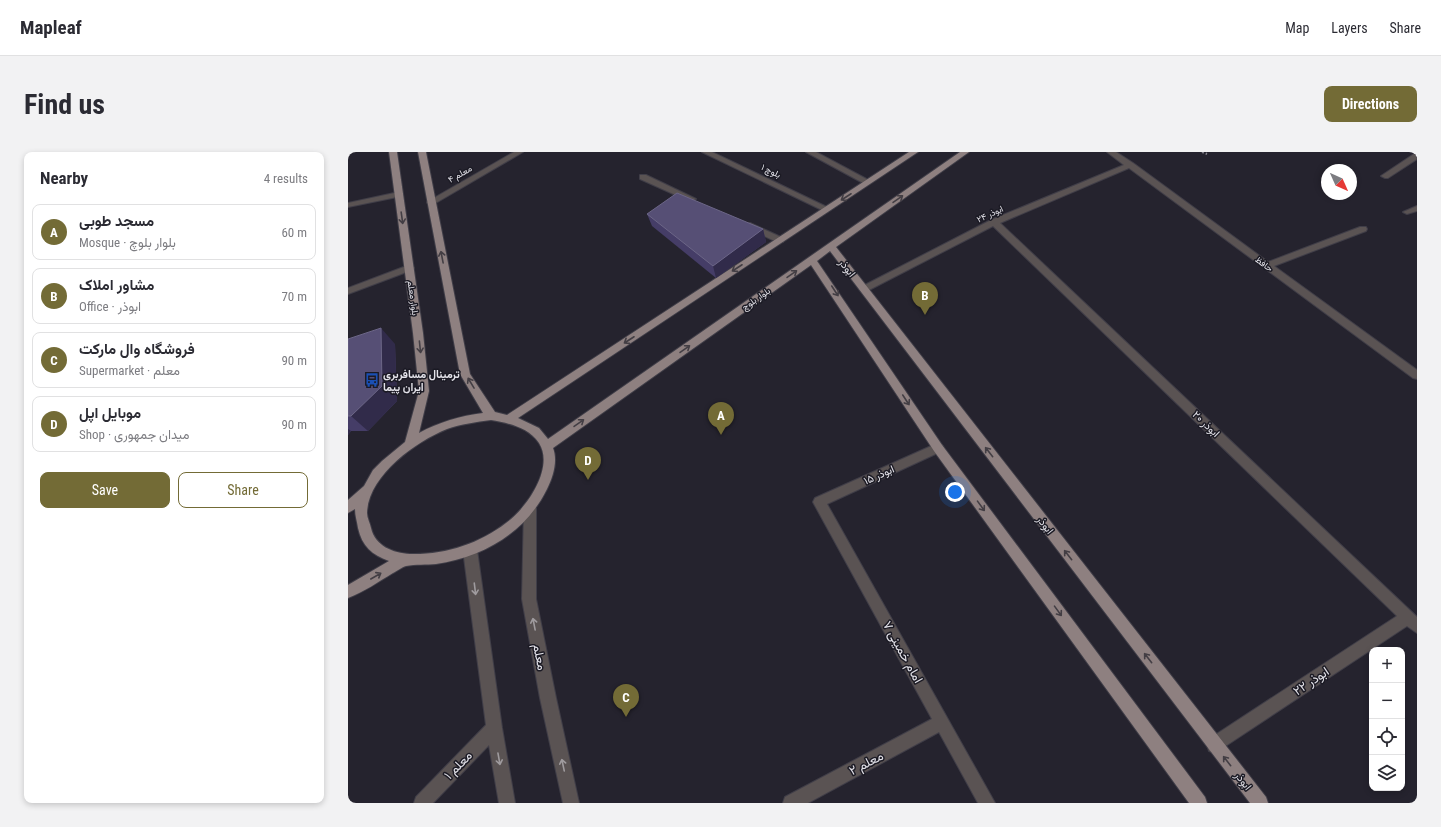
<!DOCTYPE html>
<meta charset="utf-8">
<style>
:root{--surface:#fff;--page:#f2f2f3;--text:#2b2b33;--muted:#7c7c81;--line:#e1e1e2;--accent:#736b36}
body{margin:0;font-family:"Roboto Condensed",Vazirmatn,sans-serif;background:var(--page);color:var(--text)}
.controls{position:absolute;right:12px;bottom:12px;display:grid;overflow:hidden;border-radius:8px;box-shadow:0 2px 6px #0003}
.controls button{width:36px;height:36px;display:grid;place-items:center;padding:0;border:0;border-bottom:1px solid var(--line);background:var(--surface);color:var(--text);font:20px sans-serif}
.compass{position:absolute;left:973px;top:12px;width:36px;height:36px;border-radius:50%;background:var(--surface);box-shadow:0 2px 6px #0003;rotate:135deg}
.you{position:absolute;left:607px;top:340px;width:14px;height:14px;margin:-10px;border:3px solid #fff;border-radius:50%;background:#1a73e8;box-shadow:0 0 0 6px #1a73e833}
.badge{display:grid;place-items:center;width:26px;height:26px;border-radius:50%;background:var(--accent);color:#fff;font-size:13px;font-weight:700}
.pin{position:absolute;translate:-50% -33px;filter:drop-shadow(0 1px 2px #0008)}
.pin::after{content:'';position:absolute;top:21px;width:14px;height:12px;background:inherit;clip-path:polygon(0 0,100% 0,50% 100%)}
.list{margin:0;padding:0;list-style:none}
h2{display:flex;justify-content:space-between;align-items:center;height:52px;margin:0;padding:0 16px;font-size:17px}
h2 small{font-size:13px;font-weight:400;color:var(--muted)}
.list li{display:grid;grid-template-columns:26px 1fr auto;gap:12px;align-items:center;box-sizing:border-box;height:56px;margin:0 8px 8px;padding:0 8px;border:1px solid var(--line);border-radius:8px}
.list b{display:block;font-size:15px;white-space:nowrap}
.list p{margin:0;font-size:13px;white-space:nowrap;color:var(--muted)}
.list em{font-size:13px;font-style:normal;color:var(--muted)}
.actions{display:flex;gap:8px;padding:12px 16px}
.actions a{flex:1;padding:9px 0;border:1px solid var(--accent);border-radius:8px;text-align:center;font-size:14px;color:var(--accent)}
.actions .main{background:var(--accent);color:#fff}
.icon{flex:none;width:22px;height:22px;fill:none;stroke:currentColor;stroke-width:2;stroke-linecap:round;stroke-linejoin:round}
.map{position:relative;flex:none;width:1069px;height:651px;overflow:hidden;border-radius:8px}
header{display:flex;align-items:center;gap:24px;box-sizing:border-box;height:56px;padding:0 20px;background:var(--surface);border-bottom:1px solid var(--line)}
header strong{font-size:19px}
nav{display:flex;gap:22px;margin-inline-start:auto;font-size:14px}
.intro{display:flex;align-items:center;justify-content:space-between;box-sizing:border-box;height:96px;padding:0 24px}
h1{margin:0;font-size:28px}
.button{padding:10px 18px;border-radius:8px;background:var(--accent);color:#fff;font-size:14px;font-weight:700}
main{display:flex;gap:24px;padding:0 24px}
aside{flex:1;background:var(--surface);border-radius:8px;box-shadow:0 2px 6px #0003}
.map>svg:first-child{display:block}
.lines{fill:none;stroke-linecap:round;stroke-linejoin:round}
.minor-casing{stroke:#403e48;stroke-width:2}
.major-casing{stroke:#403e48;stroke-width:2}
.path{stroke:#85848d;stroke-width:2;stroke-dasharray:2 2;stroke-linecap:butt}
.minor{fill:#5a5353;fill-rule:evenodd}
.major{fill:#8e8080;fill-rule:evenodd}
.wall{fill:#453d67}
.shaded-wall{fill:#312b4a}
.building{fill:#564f75;stroke:#6c6687}
.oneway{stroke:#433e44}
.oneway2{stroke:#9f9b9e}
.labels{text-anchor:middle;dominant-baseline:central;stroke-width:3;stroke-linejoin:round;paint-order:stroke}
.far-street-label{font-size:9px;fill:#e4e3ea;stroke:#1b1a24}
.street-label{font-size:11px;fill:#e4e3ea;stroke:#1b1a24}
.poi-label{font-size:11px;font-weight:bold;fill:#e4e3ea;stroke:#1b1a24;text-anchor:start}
.near-street-label{font-size:13px;fill:#e4e3ea;stroke:#1b1a24}
</style>
<header>
<strong>Mapleaf</strong>
<nav><a>Map</a><a>Layers</a><a>Share</a></nav>
</header>
<div class="intro"><h1>Find us</h1><a class="button">Directions</a></div>
<main>
<aside>
<h2>Nearby<small>4 results</small></h2>
<ul class="list">
<li><span class="badge">A</span><div><b>مسجد طوبی</b><p>Mosque · بلوار بلوچ</p></div><em>60 m</em></li>
<li><span class="badge">B</span><div><b>مشاور املاک</b><p>Office · ابوذر</p></div><em>70 m</em></li>
<li><span class="badge">C</span><div><b>فروشگاه وال مارکت</b><p>Supermarket · معلم</p></div><em>90 m</em></li>
<li><span class="badge">D</span><div><b>موبایل اپل</b><p>Shop · میدان جمهوری</p></div><em>90 m</em></li>
</ul>
<div class="actions"><a class="main">Save</a><a>Share</a></div>
</aside>
<div class="map">
<svg width="1069" height="651" viewBox="0 0 1069 651">
<rect width="100%" height="100%" fill="#25232e"/>
<g class="lines">
<defs>
<g id="minor">
<polygon points="166,0 175,0 86,52 80,52 79,50"/>
<polygon points="354,0 364,0 483,57 479,59 476,59"/>
<polygon points="458,0 468,0 524,30 520,32 517,32"/>
<polygon points="759,0 768,0 785,11 920,110 1012,75 1018,75 1019,77 1018,79 926,114 1069,218 1069,227 1065,226 781,16 652,71 1069,465 1069,481 1059,474 867,601 861,599 859,593 861,587 1049,464 645,74 519,139 513,139 511,137 513,135 643,68 776,13"/>
<polygon points="1066,2 1069,2 1069,7 1040,26 1037,26 1033,24"/>
<polygon points="292,23 298,23 348,47 344,49 341,49 292,27"/>
<polygon points="51,40 55,42 54,44 0,55 0,51"/>
<polygon points="1069,54 1069,59 1059,62 1055,60"/>
<polygon points="402,71 435,86 436,88 435,90 429,90 399,76 398,74 399,72"/>
<polygon points="61,113 64,114 66,116 64,118 0,142 0,136"/>
<polygon points="590,291 594,293 596,296 594,299 479,352 647,651 630,651 591,580 460,651 435,651 437,645 584,567 465,350 467,346"/>
<polygon points="182,351 186,352 188,356 188,447 208,546 231,651 215,651 192,546 174,447 176,356 178,352"/>
<polygon points="122,392 127,394 129,398 154,576 167,651 151,651 141,593 85,651 66,651 68,645 138,573 115,398 117,394"/>
</g>
<path id="major" d="M41 0H49L75 181 81 239 71 281C91 270 112 264 135 261L112 222 70 0H78L122 222 147 260 159 263 561 0H570L170 266 191 276 200 287 612 0H621L488 95 918 645 920 651H902L482 99 469 109 594 293 857 645 859 651H841L586 299 463 113 205 296C210 309 205 325 199 337 178 380 136 405 88 412 79 413 67 412 58 414 54 415 49 419 45 421 30 430 16 440 0 446V433L41 409C24 403 14 394 10 376 9 369 7 364 7 357L0 361V348L16 334 25 318 34 309 57 290 71 239 65 181ZM143 268C160 271 180 275 191 291 207 316 178 357 158 371 131 392 96 403 62 402 45 401 27 394 23 376 22 371 19 366 19 361 20 324 67 290 99 277 113 272 128 270 143 268Z"/>
</defs>
<use href="#minor" class="minor-casing"/>
<use href="#major" class="major-casing"/>
<polyline class="path" points="854,0 859,2"/>
<use href="#minor" class="minor"/>
<use href="#major" class="major"/>
</g>
<g class="wall">
<polygon points="299,62 415,77 418,90 368,126 304,74"/>
<polygon points="0,187 47,192 49,249 20,279 3,279 0,283"/>
</g>
<g class="shaded-wall">
<polygon points="415,77 418,90 368,126 365,114"/>
<polygon points="33,176 47,192 49,249 20,279 3,264"/>
<polygon points="0,277 3,279 0,283"/>
</g>
<g class="building">
<polygon points="329,41 415,77 365,114 299,62"/>
<polygon points="33,176 34,234 3,264 0,264 0,187"/>
</g>
<defs><path id="oneway-shaft" d="M-6 0H5M1.5-3L5.5 0L1.5 3" fill="none" stroke-width="1.6" stroke-linecap="round" stroke-linejoin="round"/></defs>
<g class="oneway">
<use href="#oneway-shaft" transform="translate(498 45) rotate(147)"/>
<use href="#oneway-shaft" transform="translate(550 47) rotate(-35)"/>
<use href="#oneway-shaft" transform="translate(54 66) rotate(82)"/>
<use href="#oneway-shaft" transform="translate(94 105) rotate(-101)"/>
<use href="#oneway-shaft" transform="translate(389 116) rotate(147)"/>
<use href="#oneway-shaft" transform="translate(444 122) rotate(-35)"/>
<use href="#oneway-shaft" transform="translate(487 139) rotate(57)"/>
<use href="#oneway-shaft" transform="translate(281 188) rotate(147)"/>
<use href="#oneway-shaft" transform="translate(72 195) rotate(84)"/>
<use href="#oneway-shaft" transform="translate(337 197) rotate(-35)"/>
<use href="#oneway-shaft" transform="translate(123 231) rotate(-121)"/>
<use href="#oneway-shaft" transform="translate(558 248) rotate(57)"/>
<use href="#oneway-shaft" transform="translate(231 271) rotate(-35)"/>
<use href="#oneway-shaft" transform="translate(641 300) rotate(-128)"/>
<use href="#oneway-shaft" transform="translate(633 354) rotate(54)"/>
<use href="#oneway-shaft" transform="translate(720 403) rotate(-128)"/>
<use href="#oneway-shaft" transform="translate(28 424) rotate(-30)"/>
<use href="#oneway-shaft" transform="translate(710 459) rotate(54)"/>
<use href="#oneway-shaft" transform="translate(800 506) rotate(-128)"/>
<use href="#oneway-shaft" transform="translate(879 609) rotate(-128)"/>
</g>
<g class="oneway2">
<use href="#oneway-shaft" transform="translate(127 437) rotate(83)"/>
<use href="#oneway-shaft" transform="translate(186 472) rotate(-101)"/>
<use href="#oneway-shaft" transform="translate(151 607) rotate(80)"/>
<use href="#oneway-shaft" transform="translate(215 613) rotate(-102)"/>
</g>
<defs>
<symbol id="bus-bare" viewBox="-9 -9 18 18"><path d="M-5-6H5V4H4V6H2V4H-2V6H-4V4H-5ZM-3.5-4V0h7V-4ZM-3.5 1.2v1.5H-2V1.2ZM2 1.2v1.5H3.5V1.2Z" fill="#1a4fb4" stroke="#1b1a24" stroke-width="2.5" paint-order="stroke"/></symbol>
</defs>
<g fill-rule="evenodd">
<use href="#bus-bare" x="14" y="218" width="20" height="20"/>
</g>
<g class="labels">
<g class="far-street-label">
<text transform="translate(423 19) rotate(26)">بلوچ ۱</text>
<text transform="translate(112 22) rotate(-30)">معلم ۴</text>
<text transform="translate(642 62) rotate(-25)">ابوذر ۲۴</text>
<text transform="translate(916 112) rotate(36)">حافظ</text>
<text transform="translate(65 146) rotate(82)">بلوار معلم</text>
<text transform="translate(408 147) rotate(-35)">بلوار بلوچ</text>
</g>
<g class="street-label">
<text transform="translate(499 116) rotate(52)">ابوذر</text>
<text transform="translate(858 272) rotate(44)">ابوذر ۲۰</text>
<text transform="translate(531 323) rotate(-24)">ابوذر ۱۵</text>
<text transform="translate(697 373) rotate(52)">ابوذر</text>
<text transform="translate(895 629) rotate(52)">ابوذر</text>
</g>
<g class="poi-label">
<text x="35" y="222">ترمینال مسافربری<tspan x="35" dy="13">ایران پیما</tspan></text>
</g>
<g class="near-street-label">
<text transform="translate(555 500) rotate(61)">امام خمینی ۷</text>
<text transform="translate(192 505) rotate(79)">معلم</text>
<text transform="translate(963 529) rotate(-34)">ابوذر ۲۲</text>
<text transform="translate(518 611) rotate(-28)">معلم ۲</text>
<text transform="translate(110 613) rotate(-46)">معلم ۱</text>
</g>
</g>
</svg>
<div class="controls">
<button>+</button>
<button>−</button>
<button><svg class="icon" aria-label="locate" viewBox="0 0 24 24"><circle cx="12" cy="12" r="6"/><path d="M12 2v4M12 18v4M2 12h4M18 12h4"/></svg></button>
<button><svg class="icon" aria-label="layers" viewBox="0 0 24 24"><path d="M12 4l9 5-9 5-9-5zM3 14l9 5 9-5"/></svg></button>
</div>
<svg class="compass" viewBox="-18 -18 36 36"><path d="M0-13l5 13h-10z" fill="#e53935"/><path d="M0 13l5-13h-10z" fill="#7c7c81"/></svg>
<div class="you"></div>
<div class="pin badge" style="left:373px;top:283px">A</div>
<div class="pin badge" style="left:577px;top:163px">B</div>
<div class="pin badge" style="left:278px;top:565px">C</div>
<div class="pin badge" style="left:240px;top:328px">D</div>
</div>
</main>
